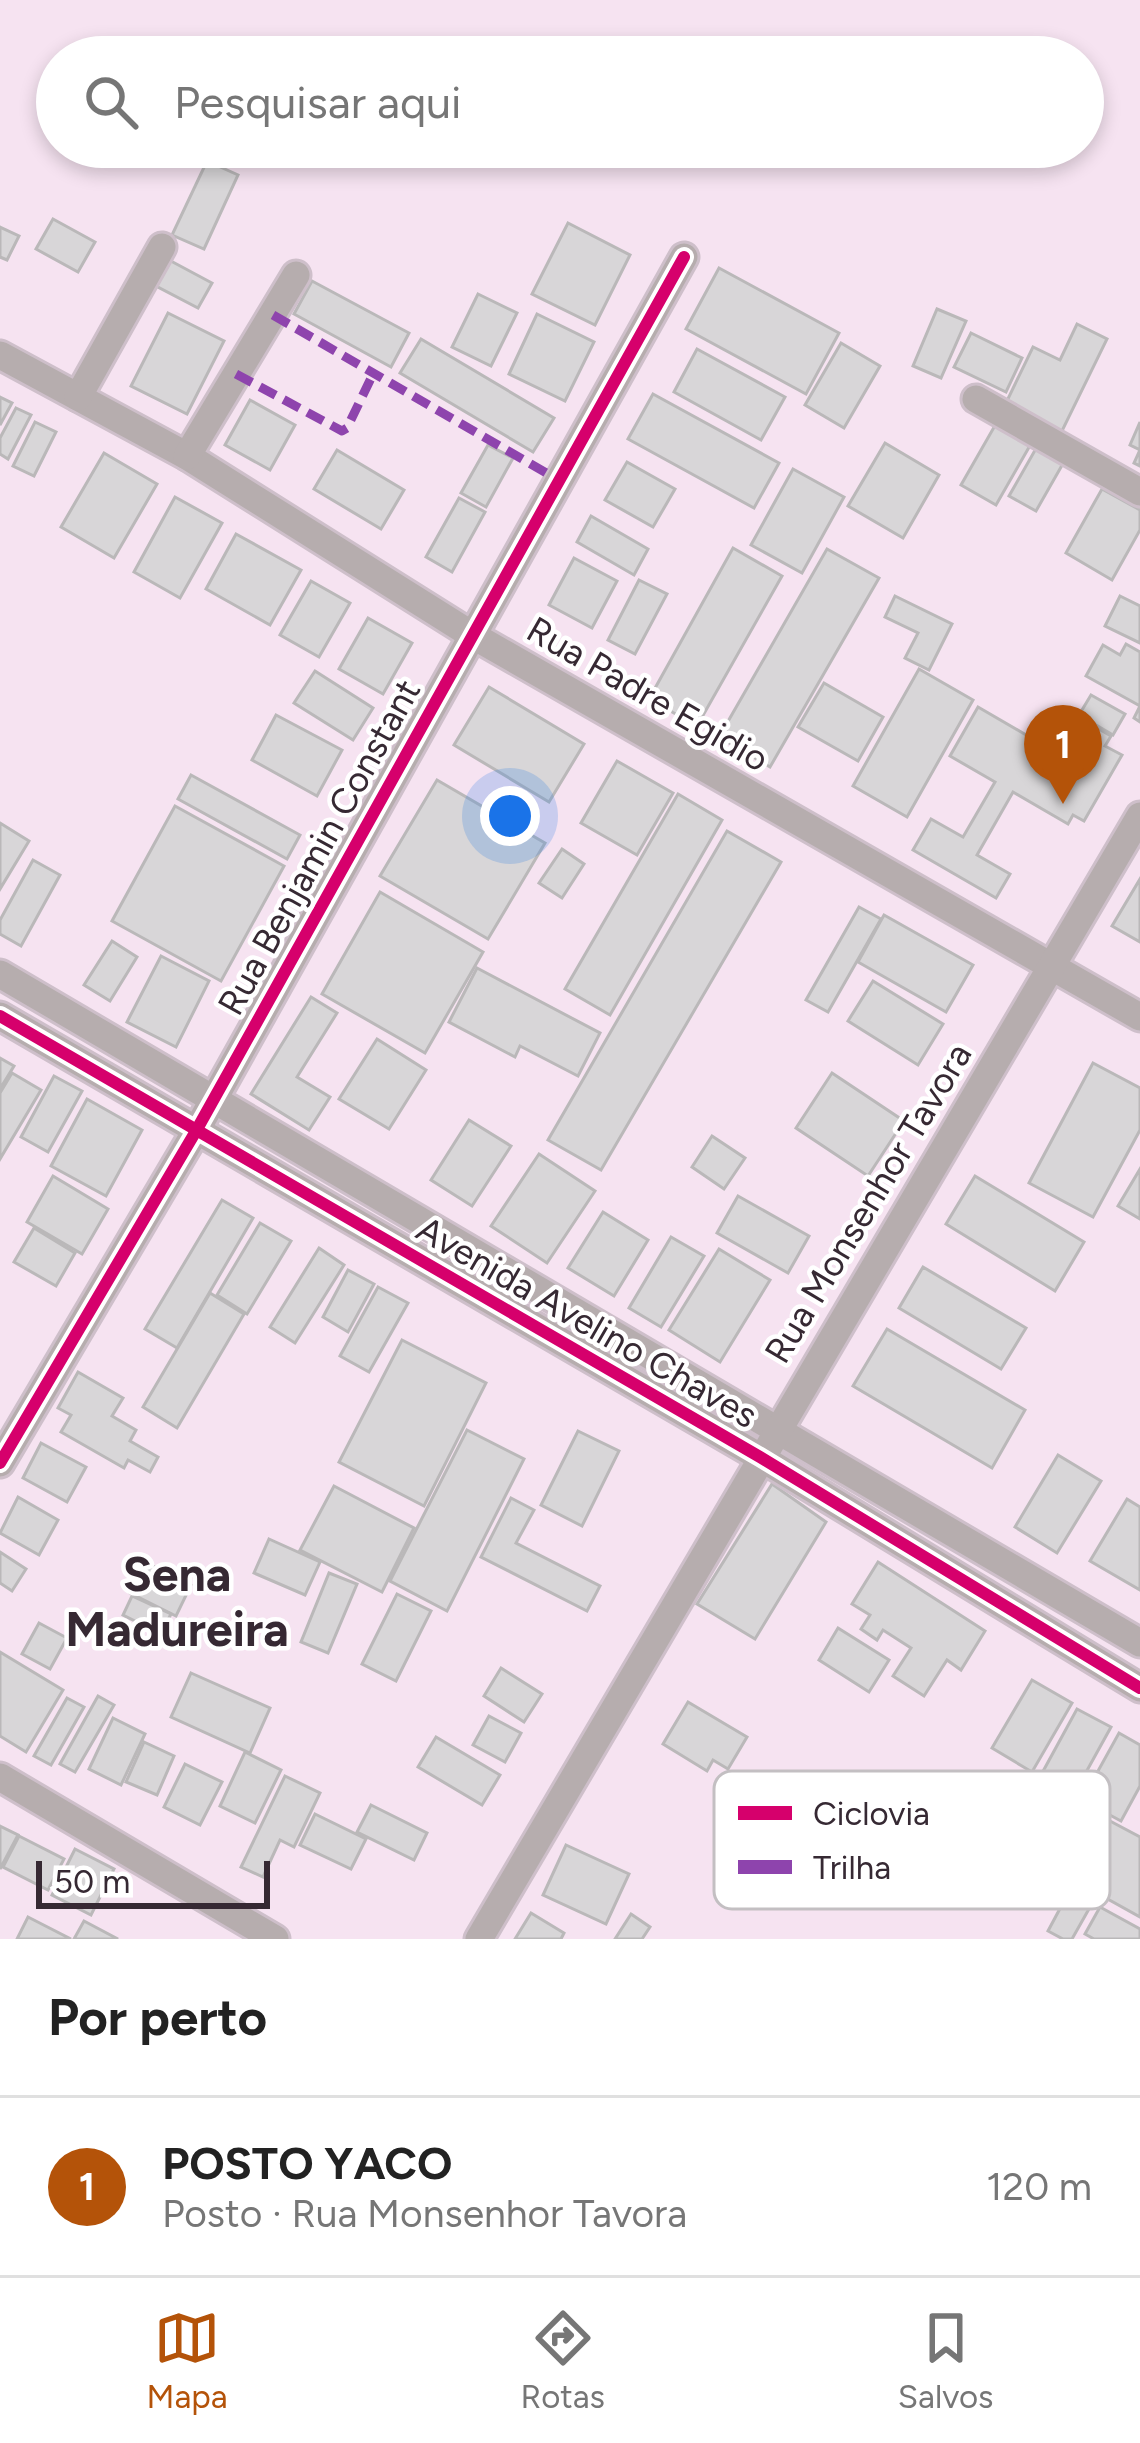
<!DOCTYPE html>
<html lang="pt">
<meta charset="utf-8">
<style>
:root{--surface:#fff;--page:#f2f2f2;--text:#222;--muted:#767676;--line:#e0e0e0;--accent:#b45309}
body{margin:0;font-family:Figtree,sans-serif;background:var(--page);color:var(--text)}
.scale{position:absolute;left:36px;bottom:30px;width:234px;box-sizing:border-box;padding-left:12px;border:6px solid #362933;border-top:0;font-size:33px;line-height:42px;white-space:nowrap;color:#362933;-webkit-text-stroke:9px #fff;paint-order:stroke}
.you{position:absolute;left:510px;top:816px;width:42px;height:42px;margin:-30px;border:9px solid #fff;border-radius:50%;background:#1a73e8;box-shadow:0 0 0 18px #1a73e833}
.badge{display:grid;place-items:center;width:78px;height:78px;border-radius:50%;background:var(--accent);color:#fff;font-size:39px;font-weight:700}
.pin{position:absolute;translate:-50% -99px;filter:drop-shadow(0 3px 6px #0008)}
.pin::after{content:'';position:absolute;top:63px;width:42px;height:36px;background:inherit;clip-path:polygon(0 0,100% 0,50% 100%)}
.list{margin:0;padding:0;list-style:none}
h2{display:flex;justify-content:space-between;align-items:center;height:156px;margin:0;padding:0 48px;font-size:51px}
h2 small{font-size:39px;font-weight:400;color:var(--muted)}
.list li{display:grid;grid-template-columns:78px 1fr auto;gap:36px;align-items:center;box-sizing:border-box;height:180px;padding:0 48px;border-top:3px solid var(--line)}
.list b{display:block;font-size:45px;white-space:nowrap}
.list p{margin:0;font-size:39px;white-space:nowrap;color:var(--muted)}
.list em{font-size:39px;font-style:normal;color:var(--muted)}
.icon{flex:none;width:66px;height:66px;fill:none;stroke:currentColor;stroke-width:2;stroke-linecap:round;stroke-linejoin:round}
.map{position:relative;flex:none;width:1140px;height:1939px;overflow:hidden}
.search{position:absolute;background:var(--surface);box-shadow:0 6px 18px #0003;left:36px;right:36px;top:36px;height:132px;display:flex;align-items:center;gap:30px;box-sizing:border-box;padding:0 42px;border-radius:66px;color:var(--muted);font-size:45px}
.sheet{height:336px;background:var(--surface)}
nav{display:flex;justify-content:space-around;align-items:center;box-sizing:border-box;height:168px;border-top:3px solid var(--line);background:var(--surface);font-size:33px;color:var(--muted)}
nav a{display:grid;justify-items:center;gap:6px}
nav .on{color:var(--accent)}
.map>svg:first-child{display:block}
.building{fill:#d8d6d8;stroke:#bab8b9;stroke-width:3}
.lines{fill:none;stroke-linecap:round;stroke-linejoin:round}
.minor-casing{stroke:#cebfca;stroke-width:33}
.minor{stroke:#b6adae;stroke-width:27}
.quiet{stroke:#8e44ad;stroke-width:9;stroke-dasharray:18 9;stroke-linecap:butt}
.cycleway-casing{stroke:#fff;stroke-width:20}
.cycleway{stroke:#d6006c;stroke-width:12}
.labels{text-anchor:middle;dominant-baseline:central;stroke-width:9;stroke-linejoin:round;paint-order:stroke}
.street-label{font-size:36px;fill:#362933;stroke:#fff}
.district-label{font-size:48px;font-weight:bold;fill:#362933;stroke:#fff}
.key{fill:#fff;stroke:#c3bfc2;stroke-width:3}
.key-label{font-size:33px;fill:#362933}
</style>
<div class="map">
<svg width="1140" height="1939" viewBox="0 0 1140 1939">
<rect width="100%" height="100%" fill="#f6e3f1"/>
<g class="building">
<polygon points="207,161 238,175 204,249 172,235"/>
<polygon points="53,219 95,242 78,272 36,249"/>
<polygon points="568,223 630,255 595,325 532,294"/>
<polygon points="0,227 19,236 7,260 0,257"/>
<polygon points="169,260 212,283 198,308 156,286"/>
<polygon points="719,268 839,333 806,394 686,329"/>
<polygon points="312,281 409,333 391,367 294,314"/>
<polygon points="478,294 517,313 491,366 452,347"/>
<polygon points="937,309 966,321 941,378 913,366"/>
<polygon points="168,313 224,341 187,414 131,386"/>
<polygon points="537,314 594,342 565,401 509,374"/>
<polygon points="1077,324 1107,339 1060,435 1004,407 1033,347 1060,360"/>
<polygon points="971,333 1022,358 1006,392 954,367"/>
<polygon points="421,339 554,418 533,452 400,373"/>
<polygon points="841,343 880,366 844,428 805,405"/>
<polygon points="697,349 785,397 761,440 674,392"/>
<polygon points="653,394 779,463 754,508 628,439"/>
<polygon points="0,397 12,403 0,425"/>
<polygon points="250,400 295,425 270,470 225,445"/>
<polygon points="16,408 31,415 8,459 0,454 0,438"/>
<polygon points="35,422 56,432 34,476 13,466"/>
<polygon points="997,422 1032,442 996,505 961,485"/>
<polygon points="1140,422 1140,466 1134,463 1140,450 1130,445"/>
<polygon points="885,443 939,475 903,538 848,506"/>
<polygon points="488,445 513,458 486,507 461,493"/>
<polygon points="1038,445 1065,460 1036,511 1009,496"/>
<polygon points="337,450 404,490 381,529 314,489"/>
<polygon points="104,453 157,484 114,558 61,527"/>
<polygon points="627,462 675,489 653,527 605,500"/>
<polygon points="793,469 844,497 802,573 751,545"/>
<polygon points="1102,489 1140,510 1140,530 1112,580 1066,553"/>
<polygon points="175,497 222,523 180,598 134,572"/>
<polygon points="459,498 485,512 452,572 426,557"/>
<polygon points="591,516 648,549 634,575 577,542"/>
<polygon points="236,534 301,570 270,625 206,589"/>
<polygon points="733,548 782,576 697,726 649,699"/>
<polygon points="827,549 879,578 770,767 719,737"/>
<polygon points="574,558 617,581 592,628 549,605"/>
<polygon points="639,580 667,594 635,654 608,640"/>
<polygon points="311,581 350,603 319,657 280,635"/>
<polygon points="895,596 952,624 929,670 905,658 918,633 885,617"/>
<polygon points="1120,596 1140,606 1140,643 1105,626"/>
<polygon points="368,618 412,643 383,694 339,669"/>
<polygon points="1126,644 1140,652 1140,722 1134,718 1140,706 1086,676 1103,645 1120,655"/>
<polygon points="919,669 973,700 907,817 853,786"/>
<polygon points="315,671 373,708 353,740 294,703"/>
<polygon points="824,683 883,717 858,761 798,727"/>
<polygon points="489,687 584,744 549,802 454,745"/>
<polygon points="1091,695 1125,714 1113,735 1079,715"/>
<polygon points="978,707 1033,739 1048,713 1072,727 1078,717 1111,736 1105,746 1122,755 1084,821 1073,815 1068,824 1013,792 977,855 1010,874 996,898 913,850 931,819 963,837 995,782 950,756"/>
<polygon points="276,715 342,750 317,796 252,760"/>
<polygon points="617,761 673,793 637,855 581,823"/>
<polygon points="191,775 300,835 287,859 178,799"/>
<polygon points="437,780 545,843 488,939 380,876"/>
<polygon points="678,794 722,820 610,1015 565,989"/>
<polygon points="175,806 284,866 221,981 112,921"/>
<polygon points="0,823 29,841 0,889"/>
<polygon points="727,831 781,862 601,1170 548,1140"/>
<polygon points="562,849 584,864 562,898 539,883"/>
<polygon points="33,860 60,875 21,946 0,934 0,920"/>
<polygon points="1140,879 1140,942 1112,926"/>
<polygon points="380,892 483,952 425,1053 322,994"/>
<polygon points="859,907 881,919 828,1012 806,1000"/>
<polygon points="884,915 973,965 946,1012 858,962"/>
<polygon points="112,941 137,957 110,1001 84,985"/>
<polygon points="161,956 209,981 176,1047 127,1022"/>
<polygon points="477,968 600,1033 578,1076 520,1046 515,1057 449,1022"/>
<polygon points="873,981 943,1024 918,1065 848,1021"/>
<polygon points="311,997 337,1013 297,1077 330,1097 309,1130 251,1094"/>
<polygon points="377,1039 426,1070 389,1129 339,1099"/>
<polygon points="0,1058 14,1066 0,1089"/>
<polygon points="1093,1063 1140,1088 1140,1130 1093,1217 1029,1183"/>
<polygon points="12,1073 41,1090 0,1159 0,1093"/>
<polygon points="832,1073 904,1121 868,1176 796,1128"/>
<polygon points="54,1076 82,1091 48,1152 21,1137"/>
<polygon points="87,1099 142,1130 106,1196 51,1166"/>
<polygon points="469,1120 511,1146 472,1206 431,1180"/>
<polygon points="712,1136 745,1158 724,1189 692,1167"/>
<polygon points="539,1154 595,1191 547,1263 491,1226"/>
<polygon points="1140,1169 1140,1219 1118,1206"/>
<polygon points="53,1176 108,1209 82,1254 27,1222"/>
<polygon points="975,1176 1084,1242 1055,1291 946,1224"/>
<polygon points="738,1196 809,1236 788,1273 717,1233"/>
<polygon points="222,1200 253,1218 177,1348 145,1329"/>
<polygon points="603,1212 648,1240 614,1296 568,1268"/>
<polygon points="260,1223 291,1241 247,1314 217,1295"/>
<polygon points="34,1228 75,1253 56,1286 14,1262"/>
<polygon points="671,1237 704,1256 661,1327 629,1308"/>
<polygon points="319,1248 344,1265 295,1343 270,1327"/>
<polygon points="719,1249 770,1280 720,1362 669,1330"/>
<polygon points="923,1267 1026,1328 1001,1369 899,1308"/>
<polygon points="348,1270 374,1284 348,1332 323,1317"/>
<polygon points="378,1287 408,1303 369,1372 340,1356"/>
<polygon points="210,1293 244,1314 177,1428 143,1407"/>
<polygon points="887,1329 1025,1410 992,1468 853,1386"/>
<polygon points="402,1340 486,1383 424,1506 339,1462"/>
<polygon points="78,1372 123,1398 112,1416 136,1430 130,1441 158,1457 150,1472 128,1460 124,1468 61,1432 71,1415 58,1408"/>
<polygon points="467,1430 524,1459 447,1611 390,1581"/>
<polygon points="578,1431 619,1451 582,1526 541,1505"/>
<polygon points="41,1443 86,1467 67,1502 23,1478"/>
<polygon points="1058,1455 1101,1481 1057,1553 1015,1527"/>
<polygon points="772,1484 826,1522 755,1639 697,1604"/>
<polygon points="334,1486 414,1528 382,1592 300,1550"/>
<polygon points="18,1497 58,1520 39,1555 0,1533"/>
<polygon points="511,1498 534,1510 516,1543 600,1586 587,1611 481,1557"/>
<polygon points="1127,1499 1140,1507 1140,1590 1090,1561"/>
<polygon points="269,1539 320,1562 305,1595 254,1573"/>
<polygon points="0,1552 26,1569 12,1591 0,1583"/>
<polygon points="145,1562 191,1585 176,1616 130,1593"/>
<polygon points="878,1562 985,1631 961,1670 947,1660 924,1696 893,1676 911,1648 883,1630 877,1640 861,1629 870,1615 852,1604"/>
<polygon points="329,1573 357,1584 328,1653 301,1642"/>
<polygon points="397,1594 431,1611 396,1681 362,1664"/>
<polygon points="132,1596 171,1614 161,1634 123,1615"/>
<polygon points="39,1623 67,1638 50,1669 22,1654"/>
<polygon points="838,1628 889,1660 869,1692 819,1660"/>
<polygon points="0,1652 63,1690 26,1752 0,1736"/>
<polygon points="501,1668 542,1694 524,1722 484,1696"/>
<polygon points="191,1673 270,1708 250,1753 171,1717"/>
<polygon points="1032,1680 1072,1703 1032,1772 992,1748"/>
<polygon points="98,1696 114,1705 75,1772 60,1764"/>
<polygon points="67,1698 84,1707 51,1765 34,1756"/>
<polygon points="688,1702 747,1737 728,1769 713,1760 707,1771 663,1744"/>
<polygon points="1077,1709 1111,1727 1074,1794 1041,1775"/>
<polygon points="489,1716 521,1733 505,1762 473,1745"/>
<polygon points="113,1718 145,1734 121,1785 89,1769"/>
<polygon points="1119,1733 1140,1745 1140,1786 1121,1821 1082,1800"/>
<polygon points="436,1737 500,1775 482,1805 418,1767"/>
<polygon points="144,1742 174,1756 157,1795 126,1782"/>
<polygon points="245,1752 281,1770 255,1823 220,1806"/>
<polygon points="185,1764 222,1782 200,1825 164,1807"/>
<polygon points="285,1776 320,1793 294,1847 280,1840 263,1877 241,1867"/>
<polygon points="371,1805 427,1833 414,1860 357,1832"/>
<polygon points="315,1814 366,1839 351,1869 300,1845"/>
<polygon points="1110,1821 1140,1837 1140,1917 1077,1882"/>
<polygon points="0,1826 18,1835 0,1869"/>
<polygon points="19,1836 64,1859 48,1890 3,1867"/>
<polygon points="566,1845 629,1874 606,1924 543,1895"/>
<polygon points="75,1849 114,1869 91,1915 52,1895"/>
<polygon points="1071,1888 1094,1900 1072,1939 1063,1939 1048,1931"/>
<polygon points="1100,1907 1140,1929 1140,1939 1094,1939 1085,1934"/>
<polygon points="531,1913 564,1933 561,1939 515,1939"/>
<polygon points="631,1914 650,1927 642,1939 615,1939"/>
<polygon points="28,1917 71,1939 17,1939"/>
<polygon points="84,1921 118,1939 74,1939"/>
</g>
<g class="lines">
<defs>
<g id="minor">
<polyline points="0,355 187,456 472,635 1140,1017"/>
<polyline points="78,397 162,247"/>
<polyline points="976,399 1140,492"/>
<polyline points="187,456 296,275"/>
<polyline points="0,974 1140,1643"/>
<polyline points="0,1016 760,1457 1140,1688"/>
<polyline points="0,1463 196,1131 684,257"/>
<polyline points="0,1777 275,1939"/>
<polyline points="479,1939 1140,816"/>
</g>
</defs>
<use href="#minor" class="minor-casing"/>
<use href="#minor" class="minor"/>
<g class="quiet">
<polyline points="273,315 562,482"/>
<polyline points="236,374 342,431 347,428 374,372"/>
</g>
<defs>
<g id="cycleway">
<polyline points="0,1016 760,1457 1140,1688"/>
<polyline points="0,1463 196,1131 684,257"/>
</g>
</defs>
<use href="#cycleway" class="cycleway-casing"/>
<use href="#cycleway" class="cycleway"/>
</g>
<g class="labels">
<g class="street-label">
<text transform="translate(648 694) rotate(30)">Rua Padre Egidio</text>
<text transform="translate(319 847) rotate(-61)">Rua Benjamin Constant</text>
<text transform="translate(868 1203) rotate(-59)">Rua Monsenhor Tavora</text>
<text transform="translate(587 1322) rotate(30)">Avenida Avelino Chaves</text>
</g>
<g class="district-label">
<text x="177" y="1574">Sena<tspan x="177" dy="55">Madureira</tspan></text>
</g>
</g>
<rect x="714" y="1771" width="396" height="138" rx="18" class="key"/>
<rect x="738" y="1806" width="54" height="14" fill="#d6006c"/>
<rect x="738" y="1860" width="54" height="14" fill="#8e44ad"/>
<g class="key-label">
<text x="813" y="1825">Ciclovia</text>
<text x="813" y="1879">Trilha</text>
</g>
</svg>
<div class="scale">50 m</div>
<div class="you"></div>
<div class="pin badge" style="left:1063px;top:804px">1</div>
<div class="search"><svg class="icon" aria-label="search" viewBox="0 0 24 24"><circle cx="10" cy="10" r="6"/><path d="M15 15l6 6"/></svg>Pesquisar aqui</div>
</div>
<section class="sheet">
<h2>Por perto<small></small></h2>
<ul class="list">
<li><span class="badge">1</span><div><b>POSTO YACO</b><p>Posto · Rua Monsenhor Tavora</p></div><em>120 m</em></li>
</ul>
</section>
<nav>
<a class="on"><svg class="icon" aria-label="map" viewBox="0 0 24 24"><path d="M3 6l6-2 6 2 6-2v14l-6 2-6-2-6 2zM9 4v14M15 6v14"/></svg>Mapa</a>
<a><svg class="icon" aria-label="directions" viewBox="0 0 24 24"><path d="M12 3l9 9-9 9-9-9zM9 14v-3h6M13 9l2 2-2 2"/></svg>Rotas</a>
<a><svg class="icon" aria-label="saved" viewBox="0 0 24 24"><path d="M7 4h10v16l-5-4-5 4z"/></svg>Salvos</a>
</nav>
